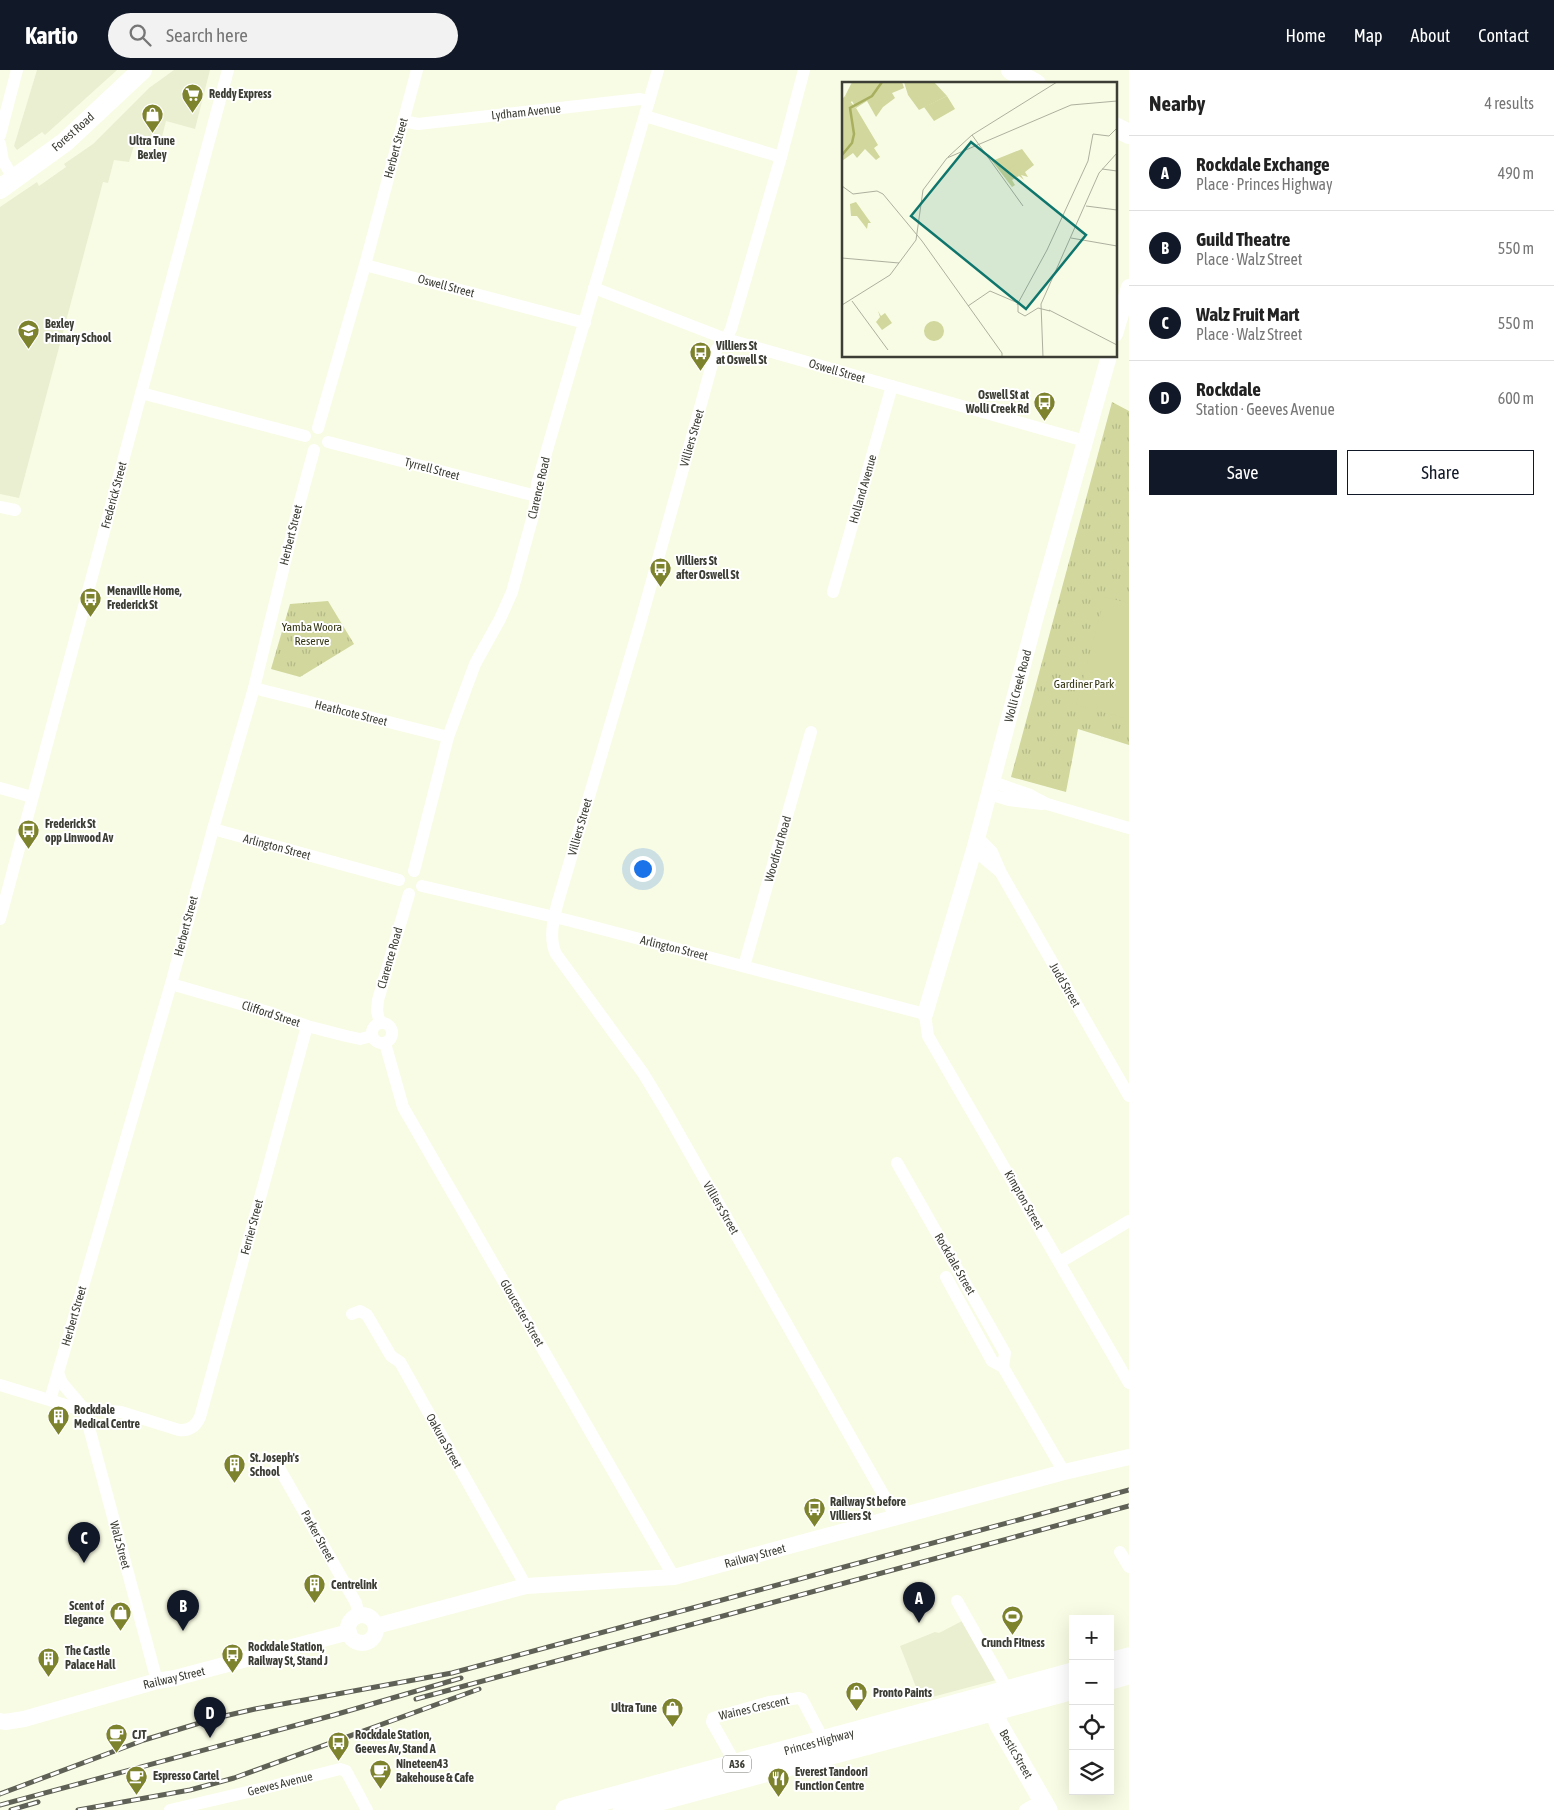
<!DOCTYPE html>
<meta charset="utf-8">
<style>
:root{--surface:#fff;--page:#f2f2f2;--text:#222;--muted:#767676;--line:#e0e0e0;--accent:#111827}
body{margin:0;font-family:"Asap Condensed",sans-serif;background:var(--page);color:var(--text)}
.controls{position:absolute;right:15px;bottom:15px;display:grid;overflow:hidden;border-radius:0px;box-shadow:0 5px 20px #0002}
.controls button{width:45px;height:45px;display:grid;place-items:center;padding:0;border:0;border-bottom:1px solid var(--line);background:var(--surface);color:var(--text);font:25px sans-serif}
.you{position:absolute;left:642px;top:798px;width:18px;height:18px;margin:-12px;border:4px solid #fff;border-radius:50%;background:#1a73e8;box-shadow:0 0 0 8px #1a73e833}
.badge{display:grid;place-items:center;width:32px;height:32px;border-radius:50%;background:var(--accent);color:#fff;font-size:16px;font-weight:700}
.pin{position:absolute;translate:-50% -41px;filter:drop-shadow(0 1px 2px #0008)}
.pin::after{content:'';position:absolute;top:26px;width:18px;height:15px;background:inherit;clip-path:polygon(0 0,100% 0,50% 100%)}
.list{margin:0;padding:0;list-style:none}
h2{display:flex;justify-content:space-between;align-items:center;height:65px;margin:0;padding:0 20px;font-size:21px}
h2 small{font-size:16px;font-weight:400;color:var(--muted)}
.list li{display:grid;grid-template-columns:32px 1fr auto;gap:15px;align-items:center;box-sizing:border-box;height:75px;padding:0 20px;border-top:1px solid var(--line)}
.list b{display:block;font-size:19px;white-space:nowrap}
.list p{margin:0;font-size:16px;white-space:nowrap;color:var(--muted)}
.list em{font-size:16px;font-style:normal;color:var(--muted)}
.actions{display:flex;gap:10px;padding:15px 20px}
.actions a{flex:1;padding:11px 0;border:1px solid var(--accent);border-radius:0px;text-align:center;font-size:18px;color:var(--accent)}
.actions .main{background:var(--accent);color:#fff}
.icon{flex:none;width:28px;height:28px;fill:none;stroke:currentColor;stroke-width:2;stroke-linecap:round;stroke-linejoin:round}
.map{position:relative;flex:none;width:1129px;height:1740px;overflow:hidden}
header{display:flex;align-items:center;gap:30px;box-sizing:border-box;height:70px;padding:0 25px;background:var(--accent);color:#fff}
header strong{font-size:24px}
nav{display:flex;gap:28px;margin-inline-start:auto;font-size:18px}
.search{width:350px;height:45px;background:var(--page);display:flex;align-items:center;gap:12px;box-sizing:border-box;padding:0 18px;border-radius:28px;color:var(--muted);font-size:19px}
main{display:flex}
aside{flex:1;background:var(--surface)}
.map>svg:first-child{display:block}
.built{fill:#ebefd1}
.park{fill:url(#park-tufts)}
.pitch{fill:#d1d79d}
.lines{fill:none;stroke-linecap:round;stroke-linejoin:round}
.minor{stroke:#fff;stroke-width:12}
.tertiary{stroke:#fff;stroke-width:16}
.secondary{stroke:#fff;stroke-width:19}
.primary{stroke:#fff;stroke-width:20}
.trunk{stroke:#fff;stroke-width:21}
.rail-casing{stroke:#606156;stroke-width:5}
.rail{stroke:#fff;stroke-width:3;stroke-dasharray:9;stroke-linecap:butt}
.labels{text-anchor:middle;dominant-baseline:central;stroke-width:4;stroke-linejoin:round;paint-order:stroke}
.shield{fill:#fff;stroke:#767771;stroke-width:1}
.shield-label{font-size:11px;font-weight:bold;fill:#3c3d34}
.poi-label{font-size:12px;font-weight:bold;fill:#3c3d34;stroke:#fff;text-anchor:start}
.street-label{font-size:12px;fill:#3c3d34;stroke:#fff}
.park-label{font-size:12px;fill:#333512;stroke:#fff}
.inset-river{fill:none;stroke:#a8af5e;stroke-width:2.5}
.inset-road{fill:none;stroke:#adb09e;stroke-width:1}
.view{fill:#0f766e;fill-opacity:0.15;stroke:#0f766e;stroke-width:2.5}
.inset-edge{fill:none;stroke:#3c3d34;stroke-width:2.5}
</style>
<header>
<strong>Kartio</strong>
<div class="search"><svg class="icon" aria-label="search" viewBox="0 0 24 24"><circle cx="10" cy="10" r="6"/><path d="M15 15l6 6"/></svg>Search here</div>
<nav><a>Home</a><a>Map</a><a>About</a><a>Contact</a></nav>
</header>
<main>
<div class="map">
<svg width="1129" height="1740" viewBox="0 0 1129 1740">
<defs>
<pattern id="park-tufts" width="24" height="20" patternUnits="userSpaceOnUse" patternTransform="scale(1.25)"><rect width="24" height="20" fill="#d1d79d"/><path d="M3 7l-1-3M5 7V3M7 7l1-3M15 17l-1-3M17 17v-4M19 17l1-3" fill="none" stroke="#b4b988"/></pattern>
</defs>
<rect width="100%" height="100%" fill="#f9fce4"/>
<g class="built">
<polygon points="37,0 117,0 45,65 42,62 17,80 14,76"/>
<polygon points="174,0 210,0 195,59 166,51 160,75 136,69 129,92 114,90 108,113 103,112 19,428 0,424 0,137 37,112 39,116 66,97 64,94 93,74 149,18"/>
<polygon points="962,1551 996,1610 921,1630 900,1576 935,1562 939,1563"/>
</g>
<g class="park">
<polygon points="1112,332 1129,341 1129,675 1078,659 1066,722 1011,707"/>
<polygon points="328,531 354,574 300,607 271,599 290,534"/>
</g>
<polygon class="pitch" points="1105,527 1129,533 1129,649 1076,635"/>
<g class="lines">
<g class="minor">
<path d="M804 0 781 87 731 259 726 269 716 280 640 554 557 835C553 851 549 869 556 884L643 1003 666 1041 896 1447"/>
<polyline points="645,46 781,87"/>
<polyline points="403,51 418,54 640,29 649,31"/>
<polyline points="0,65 17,0"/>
<polyline points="0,74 3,91 14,109"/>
<polyline points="365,195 585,253"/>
<polyline points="594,218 726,269 1085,371"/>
<polyline points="141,323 305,366"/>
<polyline points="318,358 365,195 417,0"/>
<polyline points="328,372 536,426"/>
<polyline points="0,437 15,440"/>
<polyline points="833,522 892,316"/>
<polyline points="254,618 448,667"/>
<polyline points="993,712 1030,725 1047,734 1129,758"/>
<polyline points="0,718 32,727"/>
<polyline points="989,724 1009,730 1042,734"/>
<polyline points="213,759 399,810"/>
<polyline points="977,767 992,782 1001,803 1129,1026"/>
<polyline points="974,780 999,801"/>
<polyline points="414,801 448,667 475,594 500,549 512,522 534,442 537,414 658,0"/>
<polyline points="422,816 571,851 925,944 928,966 1129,1313"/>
<polyline points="0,849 228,0"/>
<polyline points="744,896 811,662"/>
<polyline points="171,914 268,942 307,956 346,966 360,969 372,966"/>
<circle cx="382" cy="963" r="10"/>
<polyline points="380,953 377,941 378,930 409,824"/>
<polyline points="385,973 403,1037 674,1507"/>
<polyline points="897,1093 1005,1283 1003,1297"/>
<polyline points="1060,1192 1129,1151"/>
<polyline points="946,1207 992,1291 1003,1297 1064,1402"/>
<polyline points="352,1244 360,1241 367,1245 391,1286 400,1292 526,1516"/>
<polyline points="58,1303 62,1313 84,1339 157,1611"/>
<path d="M0 1315 72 1337 121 1342 179 1360C189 1361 196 1356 200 1347L307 956"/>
<polyline points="50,1330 171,914 213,759 254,618 299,435 314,380"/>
<polyline points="274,1389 356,1533 359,1545"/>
<polyline points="1120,1482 1129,1497"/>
<polyline points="957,1531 1008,1621"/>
<polyline points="739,1700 712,1652 713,1648 769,1632 799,1628 802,1629 826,1675"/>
<polyline points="170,1740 269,1717 340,1699 346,1701 367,1740"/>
<polyline points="1025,1740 1042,1730"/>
</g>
<g class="tertiary">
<polyline points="1115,264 1129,217"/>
<polyline points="925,944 974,780 1036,546 1109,286"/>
<circle cx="362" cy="1559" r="14"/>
<polyline points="376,1556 526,1516 674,1507 1064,1402 1129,1387"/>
<polyline points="0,1651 5,1652 24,1649 157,1611 175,1608 349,1562"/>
</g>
<polyline class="secondary" points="988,1626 999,1655 1048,1740"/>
<g class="primary">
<polyline points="1011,0 1036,14"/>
<polyline points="1115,57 1129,64"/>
<polyline points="0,119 65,72 142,0"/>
</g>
<g class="trunk">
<polyline points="1110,1593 1129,1588"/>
<polyline points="1110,1609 1129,1604"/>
<polyline points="566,1740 1073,1603"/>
<polyline points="623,1740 1073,1619"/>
</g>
<defs>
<g id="rail">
<polyline points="416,1629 1129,1436"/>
<polyline points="0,1724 144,1670 216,1648 255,1639 452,1603 1129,1420"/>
<polyline points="0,1735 334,1645 461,1608"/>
<polyline points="11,1740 38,1732"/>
<polyline points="78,1740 190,1720 234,1708 479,1619"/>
</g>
</defs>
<use href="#rail" class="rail-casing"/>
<use href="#rail" class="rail"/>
</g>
<defs>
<symbol id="supermarket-pin" viewBox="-11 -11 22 30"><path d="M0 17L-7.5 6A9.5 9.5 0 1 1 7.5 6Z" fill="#7d822d" stroke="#fff"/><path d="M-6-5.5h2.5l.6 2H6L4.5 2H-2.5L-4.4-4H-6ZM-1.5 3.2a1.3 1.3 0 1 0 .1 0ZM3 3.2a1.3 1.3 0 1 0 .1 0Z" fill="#fff"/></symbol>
<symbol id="shop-pin" viewBox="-11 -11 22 30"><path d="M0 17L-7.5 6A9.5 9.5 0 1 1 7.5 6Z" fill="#7d822d" stroke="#fff"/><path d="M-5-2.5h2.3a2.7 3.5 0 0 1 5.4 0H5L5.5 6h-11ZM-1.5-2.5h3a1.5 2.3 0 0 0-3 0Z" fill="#fff"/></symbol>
<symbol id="school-pin" viewBox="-11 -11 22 30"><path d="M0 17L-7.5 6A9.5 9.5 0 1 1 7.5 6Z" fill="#7d822d" stroke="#fff"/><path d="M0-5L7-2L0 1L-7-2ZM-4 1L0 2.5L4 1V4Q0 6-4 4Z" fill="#fff"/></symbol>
<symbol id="bus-pin" viewBox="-11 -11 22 30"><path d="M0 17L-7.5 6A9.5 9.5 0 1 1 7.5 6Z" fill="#7d822d" stroke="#fff"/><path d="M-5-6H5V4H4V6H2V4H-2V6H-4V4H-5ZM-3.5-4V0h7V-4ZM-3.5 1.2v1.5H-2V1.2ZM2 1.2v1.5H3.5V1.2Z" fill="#fff"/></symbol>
<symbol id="building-pin" viewBox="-11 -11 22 30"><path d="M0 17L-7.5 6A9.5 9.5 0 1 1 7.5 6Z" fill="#7d822d" stroke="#fff"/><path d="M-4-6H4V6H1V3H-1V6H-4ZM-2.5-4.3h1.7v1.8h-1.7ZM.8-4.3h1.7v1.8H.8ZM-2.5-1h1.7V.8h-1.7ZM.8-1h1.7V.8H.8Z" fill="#fff"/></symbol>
<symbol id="stadium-pin" viewBox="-11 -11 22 30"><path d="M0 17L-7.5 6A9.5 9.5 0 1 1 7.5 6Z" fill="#7d822d" stroke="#fff"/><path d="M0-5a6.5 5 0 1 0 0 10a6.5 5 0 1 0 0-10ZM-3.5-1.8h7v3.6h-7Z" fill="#fff"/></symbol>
<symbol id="cafe-pin" viewBox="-11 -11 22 30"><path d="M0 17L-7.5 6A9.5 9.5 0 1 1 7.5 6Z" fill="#7d822d" stroke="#fff"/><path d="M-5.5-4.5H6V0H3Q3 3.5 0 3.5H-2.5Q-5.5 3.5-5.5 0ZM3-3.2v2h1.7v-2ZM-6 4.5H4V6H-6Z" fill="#fff"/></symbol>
<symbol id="restaurant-pin" viewBox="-11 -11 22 30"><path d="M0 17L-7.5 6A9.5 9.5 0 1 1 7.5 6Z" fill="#7d822d" stroke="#fff"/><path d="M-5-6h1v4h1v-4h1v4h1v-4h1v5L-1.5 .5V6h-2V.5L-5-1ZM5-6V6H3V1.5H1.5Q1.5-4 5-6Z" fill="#fff"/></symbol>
</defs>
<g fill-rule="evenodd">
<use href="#supermarket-pin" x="180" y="12" width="25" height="34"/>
<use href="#shop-pin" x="140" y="32" width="25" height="34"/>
<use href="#school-pin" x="16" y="248" width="25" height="34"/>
<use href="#bus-pin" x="688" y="270" width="25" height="34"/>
<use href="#bus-pin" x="1032" y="320" width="25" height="34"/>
<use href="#bus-pin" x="648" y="486" width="25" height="34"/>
<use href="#bus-pin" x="78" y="516" width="25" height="34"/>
<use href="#bus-pin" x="16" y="748" width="25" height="34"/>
<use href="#building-pin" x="46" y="1334" width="25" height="34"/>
<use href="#building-pin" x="222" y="1382" width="25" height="34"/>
<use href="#bus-pin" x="802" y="1426" width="25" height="34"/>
<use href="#building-pin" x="302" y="1502" width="25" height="34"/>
<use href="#shop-pin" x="108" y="1530" width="25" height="34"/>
<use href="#stadium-pin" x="1000" y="1534" width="25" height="34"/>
<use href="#bus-pin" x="220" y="1572" width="25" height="34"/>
<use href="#building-pin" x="36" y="1576" width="25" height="34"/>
<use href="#shop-pin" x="844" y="1610" width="25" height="34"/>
<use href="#shop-pin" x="660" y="1626" width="25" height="34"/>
<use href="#cafe-pin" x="104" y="1652" width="25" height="34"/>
<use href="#bus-pin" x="326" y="1660" width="25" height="34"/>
<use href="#cafe-pin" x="368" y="1688" width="25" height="34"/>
<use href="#cafe-pin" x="124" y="1694" width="25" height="34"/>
<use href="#restaurant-pin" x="766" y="1696" width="25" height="34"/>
</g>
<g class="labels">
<rect class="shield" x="723" y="1685.5" width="28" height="17" rx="4"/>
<g class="shield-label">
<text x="737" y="1694">A36</text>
</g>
<g class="poi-label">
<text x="209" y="24">Reddy Express</text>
<text x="152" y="71" text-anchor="middle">Ultra Tune<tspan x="152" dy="14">Bexley</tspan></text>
<text x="45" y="254">Bexley<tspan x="45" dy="14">Primary School</tspan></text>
<text x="716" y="276">Villiers St<tspan x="716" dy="14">at Oswell St</tspan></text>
<text x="1029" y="325" text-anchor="end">Oswell St at<tspan x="1029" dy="14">Wolli Creek Rd</tspan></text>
<text x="676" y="491">Villiers St<tspan x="676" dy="14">after Oswell St</tspan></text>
<text x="107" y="521">Menaville Home,<tspan x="107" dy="14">Frederick St</tspan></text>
<text x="45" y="754">Frederick St<tspan x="45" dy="14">opp Linwood Av</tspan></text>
<text x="74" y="1340">Rockdale<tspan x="74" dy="14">Medical Centre</tspan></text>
<text x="250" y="1388">St. Joseph's<tspan x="250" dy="14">School</tspan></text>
<text x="830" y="1432">Railway St before<tspan x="830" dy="14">Villiers St</tspan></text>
<text x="331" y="1515">Centrelink</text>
<text x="104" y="1536" text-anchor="end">Scent of<tspan x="104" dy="14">Elegance</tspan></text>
<text x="1013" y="1573" text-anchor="middle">Crunch Fitness</text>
<text x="248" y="1577">Rockdale Station,<tspan x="248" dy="14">Railway St, Stand J</tspan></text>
<text x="65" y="1581">The Castle<tspan x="65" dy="14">Palace Hall</tspan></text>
<text x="873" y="1623">Pronto Paints</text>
<text x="657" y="1638" text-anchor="end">Ultra Tune</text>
<text x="132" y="1665">CJT</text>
<text x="355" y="1665">Rockdale Station,<tspan x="355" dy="14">Geeves Av, Stand A</tspan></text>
<text x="396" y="1694">Nineteen43<tspan x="396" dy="14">Bakehouse &amp; Cafe</tspan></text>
<text x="795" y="1702">Everest Tandoori<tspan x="795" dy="14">Function Centre</tspan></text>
<text x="153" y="1706">Espresso Cartel</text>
</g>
<g class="street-label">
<text transform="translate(526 42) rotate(-6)">Lydham Avenue</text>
<text transform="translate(73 62) rotate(-41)">Forest Road</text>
<text transform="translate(396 78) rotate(-75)">Herbert Street</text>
<text transform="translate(446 216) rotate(15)">Oswell Street</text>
<text transform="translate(837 301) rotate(16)">Oswell Street</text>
<text transform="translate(692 368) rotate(-74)">Villiers Street</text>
<text transform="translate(432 399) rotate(15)">Tyrrell Street</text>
<text transform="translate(539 418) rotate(-77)">Clarence Road</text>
<text transform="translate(863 419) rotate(-74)">Holland Avenue</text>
<text transform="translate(114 425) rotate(-75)">Frederick Street</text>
<text transform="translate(291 465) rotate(-76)">Herbert Street</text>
<text transform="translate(1018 616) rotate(-75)">Wolli Creek Road</text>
<text transform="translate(351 643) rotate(14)">Heathcote Street</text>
<text transform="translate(580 757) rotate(-74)">Villiers Street</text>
<text transform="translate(277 777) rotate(15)">Arlington Street</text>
<text transform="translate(778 779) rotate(-74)">Woodford Road</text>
<text transform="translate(186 856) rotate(-75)">Herbert Street</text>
<text transform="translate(674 878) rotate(14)">Arlington Street</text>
<text transform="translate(390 888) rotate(-74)">Clarence Road</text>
<text transform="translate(1065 915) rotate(60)">Judd Street</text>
<text transform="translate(271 944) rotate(18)">Clifford Street</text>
<text transform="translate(1024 1130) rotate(60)">Kimpton Street</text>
<text transform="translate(721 1138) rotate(60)">Villiers Street</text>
<text transform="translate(252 1157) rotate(-75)">Ferrier Street</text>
<text transform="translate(955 1194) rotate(60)">Rockdale Street</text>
<text transform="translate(522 1243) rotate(60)">Gloucester Street</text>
<text transform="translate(74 1246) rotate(-74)">Herbert Street</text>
<text transform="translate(444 1371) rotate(61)">Oakura Street</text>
<text transform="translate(318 1466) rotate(61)">Parker Street</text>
<text transform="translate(120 1475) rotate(75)">Walz Street</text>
<text transform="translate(755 1486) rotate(-15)">Railway Street</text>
<text transform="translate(174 1608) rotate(-13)">Railway Street</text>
<text transform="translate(754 1638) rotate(-13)">Waines Crescent</text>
<text transform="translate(819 1672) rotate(-15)">Princes Highway</text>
<text transform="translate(1016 1684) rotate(60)">Bestic Street</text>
<text transform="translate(280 1714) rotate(-14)">Geeves Avenue</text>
</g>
<g class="park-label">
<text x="312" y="557">Yamba Woora<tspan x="312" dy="14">Reserve</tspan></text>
<text x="1084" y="614">Gardiner Park</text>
</g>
</g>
<g transform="translate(842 12)">
<rect width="275" height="275" fill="#f9fce4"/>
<path d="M10 0H60L62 6 50 11 53 16 41 25 34 35 25 19 14 26 10 19 8 21 3 14ZM62 0H92L105 14 77 28 66 13Z" fill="#d1d79d"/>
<path d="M3 14 14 26 36 63 32 66 38 75 34 78 23 67 15 76 11 71 0 79V17ZM105 14 113 27 92 39 82 25ZM180 67 192 83 183 90 186 95 179 93 182 98 177 94 170 98 173 103 170 105 150 79ZM14 120 29 141H26L25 147 15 134H9L8 122ZM36 229 39 234 43 231 50 241 40 248 34 240 38 235ZM82 249a10 10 0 1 1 20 0a10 10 0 1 1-20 0Z" fill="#d1d79d"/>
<path d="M174 82 176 84 180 82 176 85 180 89 168 97 163 90Z" fill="#d1d79d"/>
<path class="inset-river" d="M0 73 10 61 12 52 8 26 30 14 40 0"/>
<path class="inset-road" d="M130 53 181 124M106 75 130 53 215 0M260 87 275 89M0 104 11 112 35 109 41 112 80 159 160 271V275M244 124 275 128M229 156 275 164M0 176 57 181M10 219 46 268M0 223 48 193 74 158 81 108 105 76 229 23 275 19M175 223 205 168 246 79 251 52 267 54 275 46M126 224 148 209 176 221V230L183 234 196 226 208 229M207 228 275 263M201 275 199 222 257 91 275 71"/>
<path class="view" d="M129 60 244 153 184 227 69 134Z"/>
<rect width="275" height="275" class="inset-edge"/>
</g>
</svg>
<div class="controls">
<button>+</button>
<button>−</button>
<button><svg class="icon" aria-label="locate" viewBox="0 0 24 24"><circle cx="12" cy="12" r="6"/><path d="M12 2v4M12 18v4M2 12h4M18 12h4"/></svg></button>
<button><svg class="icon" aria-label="layers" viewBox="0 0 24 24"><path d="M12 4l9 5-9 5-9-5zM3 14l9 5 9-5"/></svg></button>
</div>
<div class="you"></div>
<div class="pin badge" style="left:919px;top:1553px">A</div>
<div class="pin badge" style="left:183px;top:1561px">B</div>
<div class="pin badge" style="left:84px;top:1493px">C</div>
<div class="pin badge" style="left:210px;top:1668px">D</div>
</div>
<aside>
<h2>Nearby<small>4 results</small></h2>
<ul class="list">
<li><span class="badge">A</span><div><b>Rockdale Exchange</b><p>Place · Princes Highway</p></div><em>490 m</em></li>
<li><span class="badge">B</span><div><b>Guild Theatre</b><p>Place · Walz Street</p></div><em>550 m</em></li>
<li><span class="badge">C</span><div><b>Walz Fruit Mart</b><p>Place · Walz Street</p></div><em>550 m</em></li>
<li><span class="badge">D</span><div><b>Rockdale</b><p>Station · Geeves Avenue</p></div><em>600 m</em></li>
</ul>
<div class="actions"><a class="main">Save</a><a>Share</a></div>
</aside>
</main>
